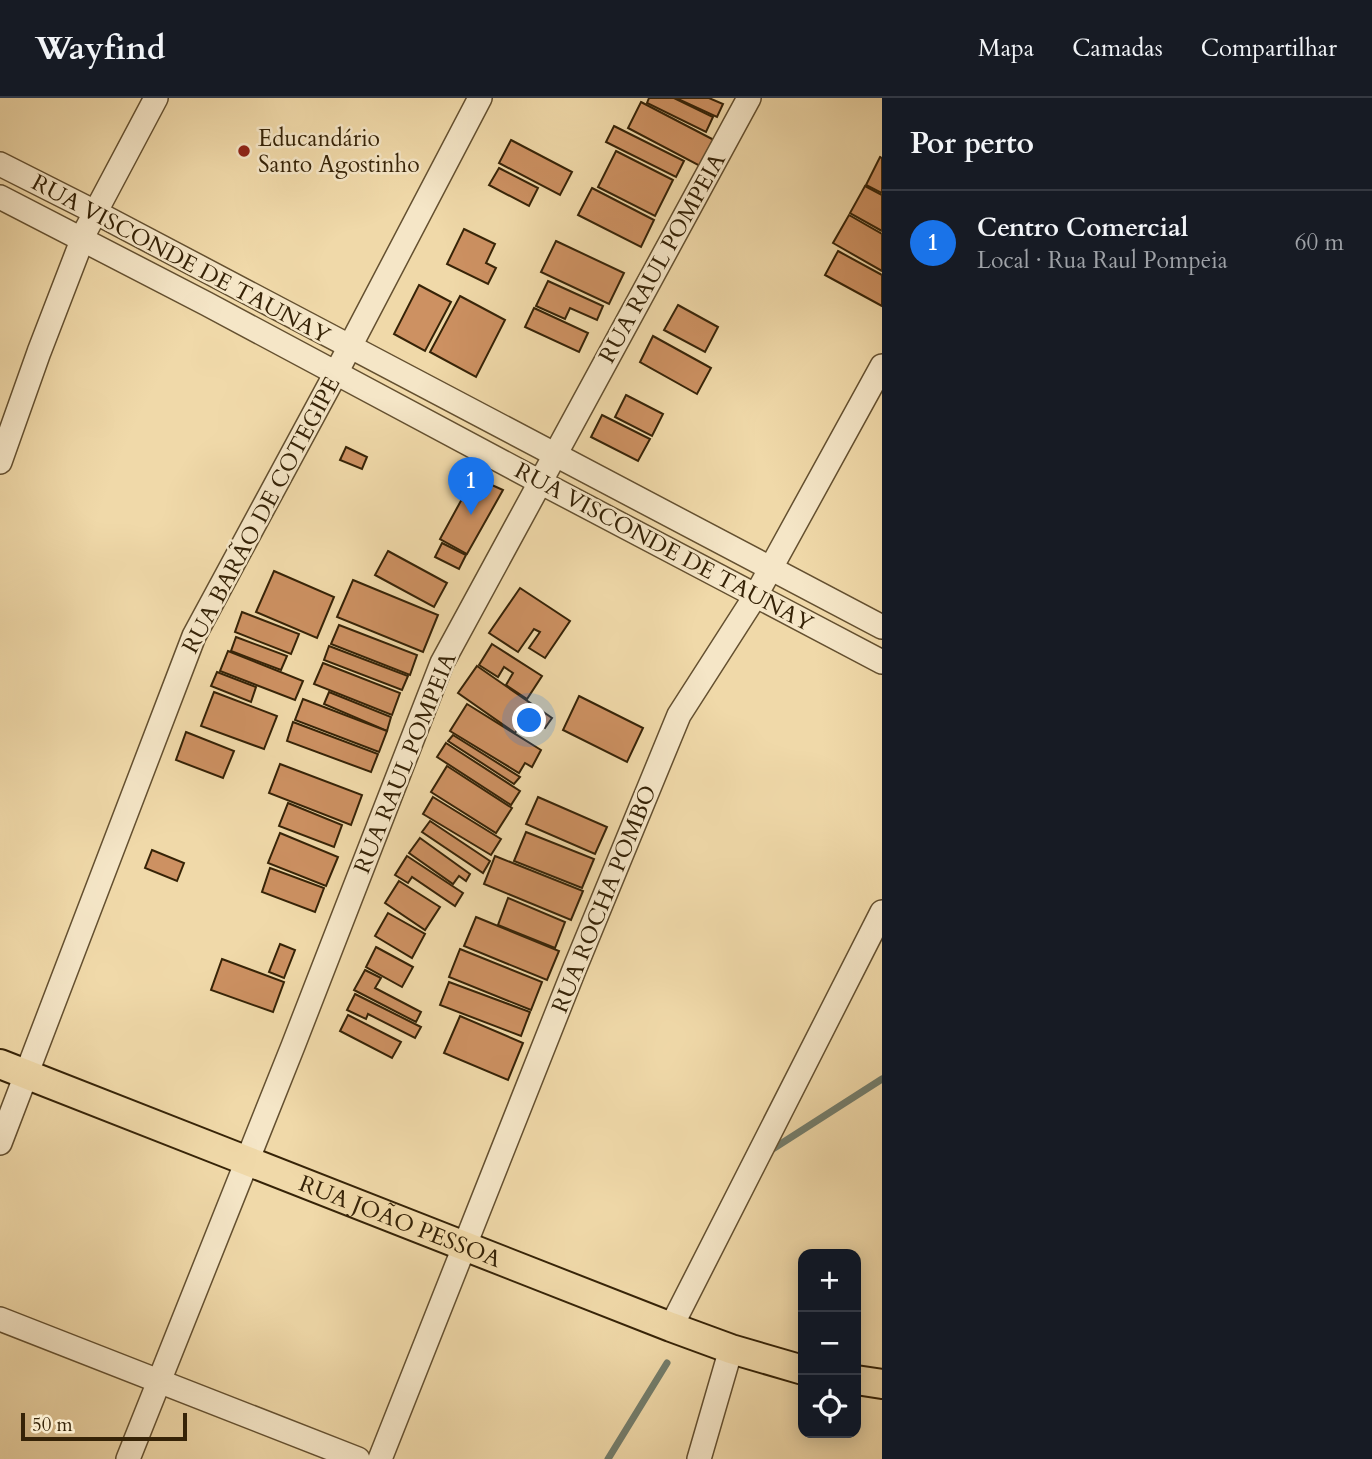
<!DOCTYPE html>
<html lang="pt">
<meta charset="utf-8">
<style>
:root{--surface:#171b24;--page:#20242c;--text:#f1f3f6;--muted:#9ea1a6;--line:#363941;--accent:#1a73e8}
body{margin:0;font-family:Cardo,serif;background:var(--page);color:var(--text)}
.controls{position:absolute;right:21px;bottom:21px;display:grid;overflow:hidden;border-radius:14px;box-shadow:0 4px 18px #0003}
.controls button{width:63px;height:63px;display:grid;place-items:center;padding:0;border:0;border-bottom:2px solid var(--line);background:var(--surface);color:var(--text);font:35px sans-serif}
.scale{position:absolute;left:21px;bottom:18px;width:166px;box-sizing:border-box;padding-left:7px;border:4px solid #362307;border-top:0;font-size:19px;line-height:24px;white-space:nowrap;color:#362307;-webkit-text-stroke:5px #f5e6c7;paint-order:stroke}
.you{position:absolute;left:530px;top:623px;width:24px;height:24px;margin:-18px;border:5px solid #fff;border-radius:50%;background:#1a73e8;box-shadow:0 0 0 10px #1a73e833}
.badge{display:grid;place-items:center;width:46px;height:46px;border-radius:50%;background:var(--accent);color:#fff;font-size:23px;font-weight:700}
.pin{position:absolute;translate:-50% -58px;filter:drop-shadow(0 2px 4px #0008)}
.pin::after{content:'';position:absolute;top:37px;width:24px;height:21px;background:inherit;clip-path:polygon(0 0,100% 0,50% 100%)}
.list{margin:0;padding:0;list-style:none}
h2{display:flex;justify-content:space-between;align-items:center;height:91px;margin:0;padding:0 28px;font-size:30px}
h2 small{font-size:23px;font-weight:400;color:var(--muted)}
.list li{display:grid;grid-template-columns:46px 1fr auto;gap:21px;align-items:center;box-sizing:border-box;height:105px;padding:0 28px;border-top:2px solid var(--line)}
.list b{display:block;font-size:26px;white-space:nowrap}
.list p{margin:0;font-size:23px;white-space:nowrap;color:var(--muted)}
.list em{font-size:23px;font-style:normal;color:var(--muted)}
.icon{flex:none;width:38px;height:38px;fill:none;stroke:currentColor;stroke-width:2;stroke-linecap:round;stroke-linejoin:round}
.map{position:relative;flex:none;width:882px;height:1361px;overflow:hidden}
header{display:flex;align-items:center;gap:42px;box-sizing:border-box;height:98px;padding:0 35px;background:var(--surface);border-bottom:2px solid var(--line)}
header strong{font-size:33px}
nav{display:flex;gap:38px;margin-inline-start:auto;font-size:24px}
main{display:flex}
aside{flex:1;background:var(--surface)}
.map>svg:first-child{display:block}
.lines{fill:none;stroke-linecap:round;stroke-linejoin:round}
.stream{stroke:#737d6c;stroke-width:7}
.building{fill:#cd9162;stroke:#362307;stroke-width:2}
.minor-casing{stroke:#645030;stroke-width:26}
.major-casing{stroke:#362307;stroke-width:32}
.minor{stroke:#f5e6c7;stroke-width:23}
.major{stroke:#f0d9a9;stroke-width:28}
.poi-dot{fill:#8f2418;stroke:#f5e6c7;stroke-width:2.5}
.labels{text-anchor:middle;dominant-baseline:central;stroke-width:5;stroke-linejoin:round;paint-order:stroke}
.poi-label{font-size:23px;fill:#362307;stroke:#f5e6c7;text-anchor:start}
.street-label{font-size:23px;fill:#362307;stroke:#f5e6c7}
</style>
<header>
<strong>Wayfind</strong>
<nav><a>Mapa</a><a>Camadas</a><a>Compartilhar</a></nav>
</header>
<main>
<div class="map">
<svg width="882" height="1361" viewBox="0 0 882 1361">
<rect width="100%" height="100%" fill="#f0d9a9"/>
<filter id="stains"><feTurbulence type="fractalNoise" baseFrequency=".00286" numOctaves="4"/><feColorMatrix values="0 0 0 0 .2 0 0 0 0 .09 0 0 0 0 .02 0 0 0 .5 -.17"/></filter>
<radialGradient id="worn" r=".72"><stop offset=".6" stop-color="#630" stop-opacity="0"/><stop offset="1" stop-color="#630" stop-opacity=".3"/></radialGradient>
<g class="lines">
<g class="stream">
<polyline points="768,1054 882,981"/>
<polyline points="608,1361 667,1265"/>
</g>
</g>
<g class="building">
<polygon points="649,0 674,0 713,19 706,34 647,5"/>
<polygon points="676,0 709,0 723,6 717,19"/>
<polygon points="641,4 714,42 700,68 628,30"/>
<polygon points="614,28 684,63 676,79 606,44"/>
<polygon points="511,42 572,74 560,97 499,65"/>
<polygon points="616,53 673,82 655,118 598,89"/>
<polygon points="880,59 882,60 882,95 866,87"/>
<polygon points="499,70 538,90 529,108 489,87"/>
<polygon points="865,88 882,97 882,133 850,115"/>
<polygon points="592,90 654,122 641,149 578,117"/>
<polygon points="849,117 882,136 882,173 833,145"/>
<polygon points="464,131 495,146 486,165 496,170 488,186 447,166"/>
<polygon points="556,143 624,175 609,206 541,174"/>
<polygon points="838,153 882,177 882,208 825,177"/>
<polygon points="548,183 603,208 597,222 570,210 565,221 536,208"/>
<polygon points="419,187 451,204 425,253 394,236"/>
<polygon points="460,198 505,222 476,279 430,254"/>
<polygon points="678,207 718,229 705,254 664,232"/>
<polygon points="534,210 588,235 579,254 525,229"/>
<polygon points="653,238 711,270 697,296 640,264"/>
<polygon points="626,297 663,316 652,338 615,319"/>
<polygon points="602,317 650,341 638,363 591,339"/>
<polygon points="346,349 367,359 362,371 340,362"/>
<polygon points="474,379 503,392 467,456 440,441"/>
<polygon points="442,445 466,457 459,471 435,459"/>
<polygon points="388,453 447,485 434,509 375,477"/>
<polygon points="274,473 334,499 317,540 256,514"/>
<polygon points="353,482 438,517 423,554 337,519"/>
<polygon points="520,490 570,523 545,560 529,550 540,534 534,531 518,554 489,535"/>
<polygon points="242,514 299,536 291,556 235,534"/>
<polygon points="339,527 417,557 410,577 331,546"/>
<polygon points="236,539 287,558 281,572 231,553"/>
<polygon points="492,546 542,578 527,601 506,587 513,575 504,569 498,579 479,567"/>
<polygon points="329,548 408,578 402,592 324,562"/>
<polygon points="228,553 303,583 295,602 220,573"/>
<polygon points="323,565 400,595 392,617 314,586"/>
<polygon points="477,568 552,620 545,630 526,618 515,635 458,595"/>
<polygon points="217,574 256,589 251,604 211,588"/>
<polygon points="214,594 277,618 264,651 201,628"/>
<polygon points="329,594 391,619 387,633 324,606"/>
<polygon points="579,598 643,630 627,664 563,632"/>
<polygon points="303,601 387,633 379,654 295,622"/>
<polygon points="467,606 541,652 532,669 525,665 519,675 450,633"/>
<polygon points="293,624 378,656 371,674 287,643"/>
<polygon points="186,634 234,653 223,680 176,662"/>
<polygon points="453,637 520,679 514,686 448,643"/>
<polygon points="446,645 520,693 511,707 437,659"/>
<polygon points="280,666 362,697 351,727 269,695"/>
<polygon points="447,668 512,710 496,735 431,694"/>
<polygon points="433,699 501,741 491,757 423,716"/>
<polygon points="538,699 607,729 595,756 526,726"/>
<polygon points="288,705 342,727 334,749 279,728"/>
<polygon points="430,723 490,763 483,775 422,734"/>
<polygon points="526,734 594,761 582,790 514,763"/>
<polygon points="280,735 338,759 326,788 268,765"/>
<polygon points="420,740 470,776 466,783 459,778 453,786 409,755"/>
<polygon points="152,752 184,765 177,783 145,770"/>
<polygon points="407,758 463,795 455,808 412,779 408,785 395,777"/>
<polygon points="495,758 583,793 571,822 484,786"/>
<polygon points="270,770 324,790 315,814 262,794"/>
<polygon points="399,783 440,809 425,832 385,805"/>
<polygon points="508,800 565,824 555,850 498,827"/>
<polygon points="388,815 425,836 412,860 375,838"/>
<polygon points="476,819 559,853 547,882 464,848"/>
<polygon points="280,846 295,852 284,880 269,874"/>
<polygon points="376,849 413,869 402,889 366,869"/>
<polygon points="460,851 542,884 531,912 449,879"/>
<polygon points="222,861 284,884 273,914 211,892"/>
<polygon points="365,872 381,880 375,890 421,914 416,924 354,892"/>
<polygon points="449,884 530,914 521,938 440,907"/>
<polygon points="355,896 421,929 415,940 368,916 366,921 347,912"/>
<polygon points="348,917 401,944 392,960 340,933"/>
<polygon points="460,918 523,945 508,982 444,955"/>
</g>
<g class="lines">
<defs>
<g id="minor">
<polyline points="0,66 95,114 882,529"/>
<polyline points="0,99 207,206 540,384 882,564"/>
<polyline points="0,364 39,254 86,132 156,0"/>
<polyline points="0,1045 194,538 336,275 480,0"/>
<polyline points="0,1221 358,1361"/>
<polyline points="671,1229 882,814"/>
<polyline points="128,1361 293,948 442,565 749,0"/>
<polyline points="380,1361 574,872 679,617 756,497 882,268"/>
<polyline points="699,1361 731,1251"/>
</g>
<g id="major">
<path id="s1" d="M0 966 671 1229 731 1251 803 1272"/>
<polyline points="856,1282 882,1286"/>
</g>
</defs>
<use href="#minor" class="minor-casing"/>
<use href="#major" class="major-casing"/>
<use href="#minor" class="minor"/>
<use href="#major" class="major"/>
</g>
<circle class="poi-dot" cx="244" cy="53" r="7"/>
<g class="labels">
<g class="poi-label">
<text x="258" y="40">Educandário<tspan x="258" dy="26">Santo Agostinho</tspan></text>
</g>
<g class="street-label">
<text transform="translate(662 160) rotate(-61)">RUA RAUL POMPEIA</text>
<text transform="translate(181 161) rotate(28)">RUA VISCONDE DE TAUNAY</text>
<text transform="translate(261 417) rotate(-62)">RUA BARÃO DE COTEGIPE</text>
<text transform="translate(664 449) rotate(28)">RUA VISCONDE DE TAUNAY</text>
<text transform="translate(405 665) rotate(-68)">RUA RAUL POMPEIA</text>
<text transform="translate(604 801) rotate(-68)">RUA ROCHA POMBO</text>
<text stroke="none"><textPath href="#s1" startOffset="430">RUA JOÃO PESSOA</textPath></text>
</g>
</g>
<rect width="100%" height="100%" filter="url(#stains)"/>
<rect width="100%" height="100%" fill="url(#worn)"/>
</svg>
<div class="controls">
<button>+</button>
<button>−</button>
<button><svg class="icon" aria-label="locate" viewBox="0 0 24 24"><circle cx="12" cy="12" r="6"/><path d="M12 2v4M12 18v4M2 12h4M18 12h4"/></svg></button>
</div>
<div class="scale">50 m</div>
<div class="you"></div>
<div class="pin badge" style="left:471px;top:417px">1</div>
</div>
<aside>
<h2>Por perto<small></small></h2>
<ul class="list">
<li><span class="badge">1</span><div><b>Centro Comercial</b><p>Local · Rua Raul Pompeia</p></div><em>60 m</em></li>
</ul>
</aside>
</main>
